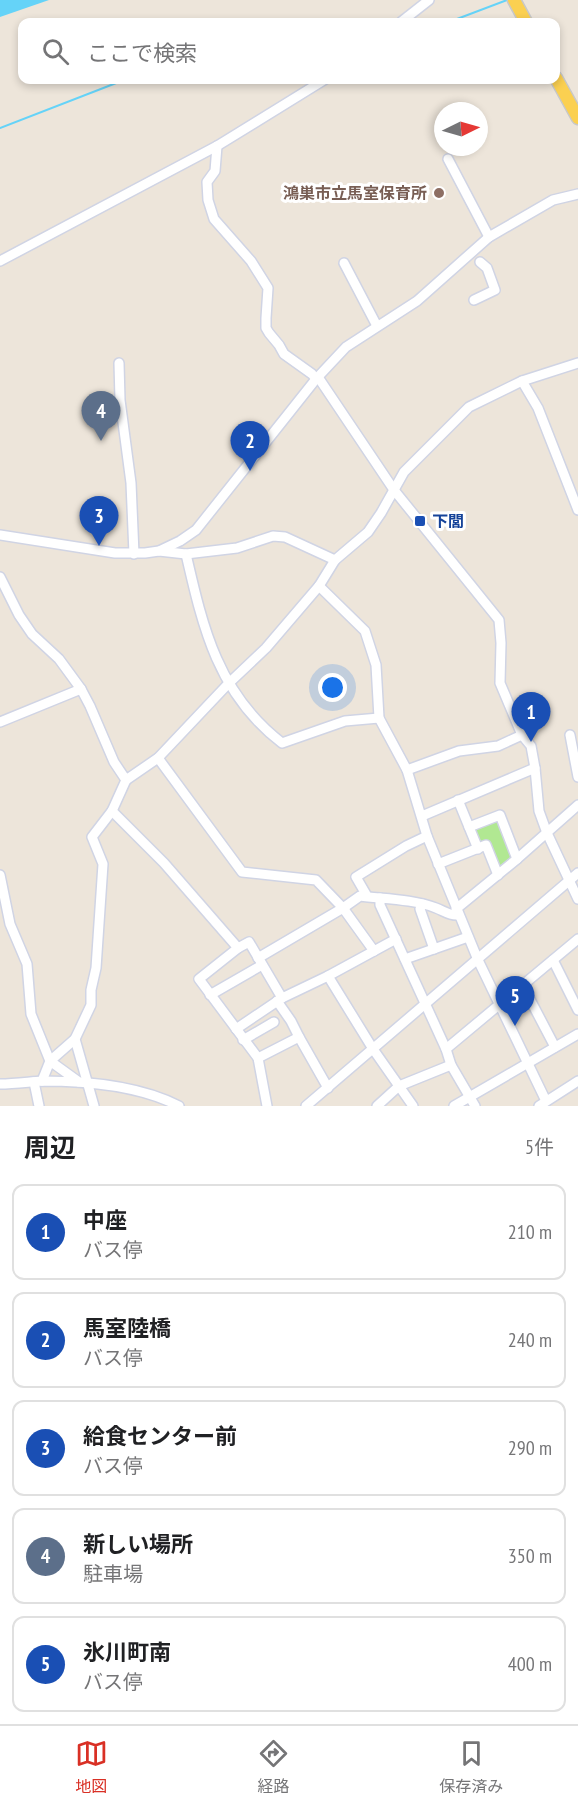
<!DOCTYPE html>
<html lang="ja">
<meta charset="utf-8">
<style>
:root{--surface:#fff;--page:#f6f6f6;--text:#202124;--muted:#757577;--line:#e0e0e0;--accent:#d93025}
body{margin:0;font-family:"PT Sans Narrow","Noto Sans JP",sans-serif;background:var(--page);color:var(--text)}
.compass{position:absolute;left:434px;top:102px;width:54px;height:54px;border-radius:50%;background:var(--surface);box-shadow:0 3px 9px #0003;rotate:85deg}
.you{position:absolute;left:333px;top:688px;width:21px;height:21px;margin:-15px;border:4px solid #fff;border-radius:50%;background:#1a73e8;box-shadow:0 0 0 9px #1a73e833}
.badge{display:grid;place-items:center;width:39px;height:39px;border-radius:50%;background:var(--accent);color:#fff;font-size:20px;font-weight:700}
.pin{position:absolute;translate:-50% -50px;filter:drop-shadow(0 2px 3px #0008)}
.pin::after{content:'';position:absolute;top:32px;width:21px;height:18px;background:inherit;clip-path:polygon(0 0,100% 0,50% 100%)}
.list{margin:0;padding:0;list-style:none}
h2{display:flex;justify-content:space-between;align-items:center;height:78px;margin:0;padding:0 24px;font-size:26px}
h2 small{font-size:20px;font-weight:400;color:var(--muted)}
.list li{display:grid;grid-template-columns:39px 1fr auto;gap:18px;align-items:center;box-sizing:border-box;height:96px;margin:0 12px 12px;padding:0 12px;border:2px solid var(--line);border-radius:12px}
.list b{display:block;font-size:22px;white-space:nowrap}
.list p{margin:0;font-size:20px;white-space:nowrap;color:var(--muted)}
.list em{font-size:20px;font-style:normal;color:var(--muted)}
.icon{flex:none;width:33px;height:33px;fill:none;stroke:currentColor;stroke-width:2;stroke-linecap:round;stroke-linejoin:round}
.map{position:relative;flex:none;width:578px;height:1106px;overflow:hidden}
.search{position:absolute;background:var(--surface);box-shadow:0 3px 9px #0003;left:18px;right:18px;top:18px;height:66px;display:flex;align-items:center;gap:15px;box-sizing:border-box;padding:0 21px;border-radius:12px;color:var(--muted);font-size:22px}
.sheet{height:618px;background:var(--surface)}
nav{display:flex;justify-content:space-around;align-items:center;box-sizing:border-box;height:84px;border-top:2px solid var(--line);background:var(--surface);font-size:16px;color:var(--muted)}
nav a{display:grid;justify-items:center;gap:3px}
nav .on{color:var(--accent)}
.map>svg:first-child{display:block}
.green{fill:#b1e892}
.water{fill:#65d3f8}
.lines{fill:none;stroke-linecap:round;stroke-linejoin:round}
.stream{stroke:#65d3f8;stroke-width:2}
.minor-casing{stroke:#d0d4e4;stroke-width:12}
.major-casing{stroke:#c8c8c8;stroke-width:15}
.minor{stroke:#fff;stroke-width:9}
.major{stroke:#fbd051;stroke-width:12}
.education-dot{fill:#8d6e63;stroke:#fff;stroke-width:2}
.transit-dot{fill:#1a4fb4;stroke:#fff;stroke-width:2}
.labels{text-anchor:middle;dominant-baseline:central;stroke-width:6;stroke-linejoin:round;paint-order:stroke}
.education-label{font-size:16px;font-weight:bold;fill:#785e54;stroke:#fff;text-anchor:end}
.transit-label{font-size:16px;font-weight:bold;fill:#164399;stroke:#fff;text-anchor:start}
</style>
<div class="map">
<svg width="578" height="1106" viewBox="0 0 578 1106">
<rect width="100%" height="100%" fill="#ede5da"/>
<polygon class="green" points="501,820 513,858 500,869 479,844 474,827"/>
<polygon class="water" points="0,0 49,0 0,17"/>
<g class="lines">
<g class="stream">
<polyline points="449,22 507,0"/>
<polyline points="0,128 124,80"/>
</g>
<defs>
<g id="minor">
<polyline points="401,22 429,0"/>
<polyline points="217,146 215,171 207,182 208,200 214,219 251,261 268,288 266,318 266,328 269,333 279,345 284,354 312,374 316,379"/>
<polyline points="448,159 489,237"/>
<polyline points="0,261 217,146 324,80"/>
<polyline points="344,263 377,326"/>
<polyline points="474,300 495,290 487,268 480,262"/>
<polyline points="119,363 120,400 131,483 134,554"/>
<polyline points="318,377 394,490 499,620 501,643 500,683 522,735 531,746 535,768 539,811 547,833 578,899"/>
<polyline points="522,381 538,408 578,510"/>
<polyline points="0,535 115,553 145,553 159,551 180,541 196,530 316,379 346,347 417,301 489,237 553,200 578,194"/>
<polyline points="159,551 186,554 237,548 273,536 285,537 335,560"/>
<path d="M186 554C203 628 218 694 282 743L345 721 379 718"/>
<polyline points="0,577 19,615 32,634 59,659 81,689 90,706 114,762 126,780 158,758 228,684 266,648 319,586 335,560 368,532 381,513 404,472 469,407 522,381 578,363"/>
<polyline points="319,586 365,631 376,665 379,718 407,770 427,836 478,960 546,1101"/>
<polyline points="0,722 81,689"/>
<polyline points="570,735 578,777"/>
<path d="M158 758 242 872 316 880 343 908 360 896C384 899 413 899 436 908 444 911 450 916 458 915"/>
<polyline points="407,770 459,751 498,746 522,735"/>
<polyline points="458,800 478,849"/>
<polyline points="112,811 164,863 238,948"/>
<polyline points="422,816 535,768"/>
<polyline points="469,827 500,815 517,859"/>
<polyline points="438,864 486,845 498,875"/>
<polyline points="0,875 10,924 27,964 31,1014 50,1061 79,1082"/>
<polyline points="367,896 356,877 406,846 427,836"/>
<polyline points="380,898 380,905 446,1049 451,1065 475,1106"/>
<polyline points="422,904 420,909 434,949"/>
<polyline points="456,909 517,859 578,805"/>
<polyline points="258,958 343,908 374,951"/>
<polyline points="405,959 468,937"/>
<polyline points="553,960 578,1010"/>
<polyline points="328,976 396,939"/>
<polyline points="523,986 555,1047"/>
<polyline points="210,995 262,965"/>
<polyline points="277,1001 291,1021 299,1037"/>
<polyline points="236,1029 282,998"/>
<polyline points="243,1040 274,1022"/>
<polyline points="446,1049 578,939"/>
<polyline points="258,1058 299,1037 328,1088"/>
<polyline points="42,1081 50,1061 75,1039"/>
<polyline points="34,1082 39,1106"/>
<path d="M0 1084C14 1084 28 1082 42 1081 85 1081 140 1086 179 1106"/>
<polyline points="94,1106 75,1039 91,1005 91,990 96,968 103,864 92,837 112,811 126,780"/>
<polyline points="267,1106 258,1058 199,979 238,948 249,942 282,998 328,976 373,1049 413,1106"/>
<polyline points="306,1106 578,873"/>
<polyline points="377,1106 399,1086 451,1065"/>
<polyline points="454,1106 578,1034"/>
<polyline points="539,1106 578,1081"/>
</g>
<g id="major">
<polyline points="514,0 526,22"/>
<polyline points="556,78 578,118"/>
</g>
</defs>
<use href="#minor" class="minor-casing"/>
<use href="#major" class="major-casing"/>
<use href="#minor" class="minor"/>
<use href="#major" class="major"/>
</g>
<circle class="education-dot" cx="439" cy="193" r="6"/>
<rect class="transit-dot" x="414" y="515" width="12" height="12" rx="3"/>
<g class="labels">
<g class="education-label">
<text x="427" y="193">鴻巣市立馬室保育所</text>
</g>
<g class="transit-label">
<text x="432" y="521">下閭</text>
</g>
</g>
</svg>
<svg class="compass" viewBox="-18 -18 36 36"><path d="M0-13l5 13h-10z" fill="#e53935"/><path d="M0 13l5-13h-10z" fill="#757577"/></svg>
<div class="you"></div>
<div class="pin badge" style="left:531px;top:742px;background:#1a4fb4">1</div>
<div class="pin badge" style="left:250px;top:471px;background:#1a4fb4">2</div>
<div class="pin badge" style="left:99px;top:546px;background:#1a4fb4">3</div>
<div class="pin badge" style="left:101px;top:441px;background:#5c6f8a">4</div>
<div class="pin badge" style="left:515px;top:1026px;background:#1a4fb4">5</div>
<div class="search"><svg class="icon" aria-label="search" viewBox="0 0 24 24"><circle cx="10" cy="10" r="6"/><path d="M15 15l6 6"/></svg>ここで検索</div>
</div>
<section class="sheet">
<h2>周辺<small>5件</small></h2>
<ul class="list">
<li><span class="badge" style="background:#1a4fb4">1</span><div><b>中座</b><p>バス停</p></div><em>210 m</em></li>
<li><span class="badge" style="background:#1a4fb4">2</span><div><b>馬室陸橋</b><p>バス停</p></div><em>240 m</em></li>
<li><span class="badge" style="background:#1a4fb4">3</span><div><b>給食センター前</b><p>バス停</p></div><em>290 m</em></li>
<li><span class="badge" style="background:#5c6f8a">4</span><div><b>新しい場所</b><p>駐車場</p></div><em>350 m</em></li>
<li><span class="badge" style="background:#1a4fb4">5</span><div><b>氷川町南</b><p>バス停</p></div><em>400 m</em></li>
</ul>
</section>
<nav>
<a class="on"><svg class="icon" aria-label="map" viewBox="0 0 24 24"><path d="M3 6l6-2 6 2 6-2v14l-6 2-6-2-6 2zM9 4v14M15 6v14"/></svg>地図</a>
<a><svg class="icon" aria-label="directions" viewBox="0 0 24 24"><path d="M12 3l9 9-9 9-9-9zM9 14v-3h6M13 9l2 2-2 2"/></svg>経路</a>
<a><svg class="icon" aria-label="saved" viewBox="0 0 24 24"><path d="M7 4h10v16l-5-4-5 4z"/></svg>保存済み</a>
</nav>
